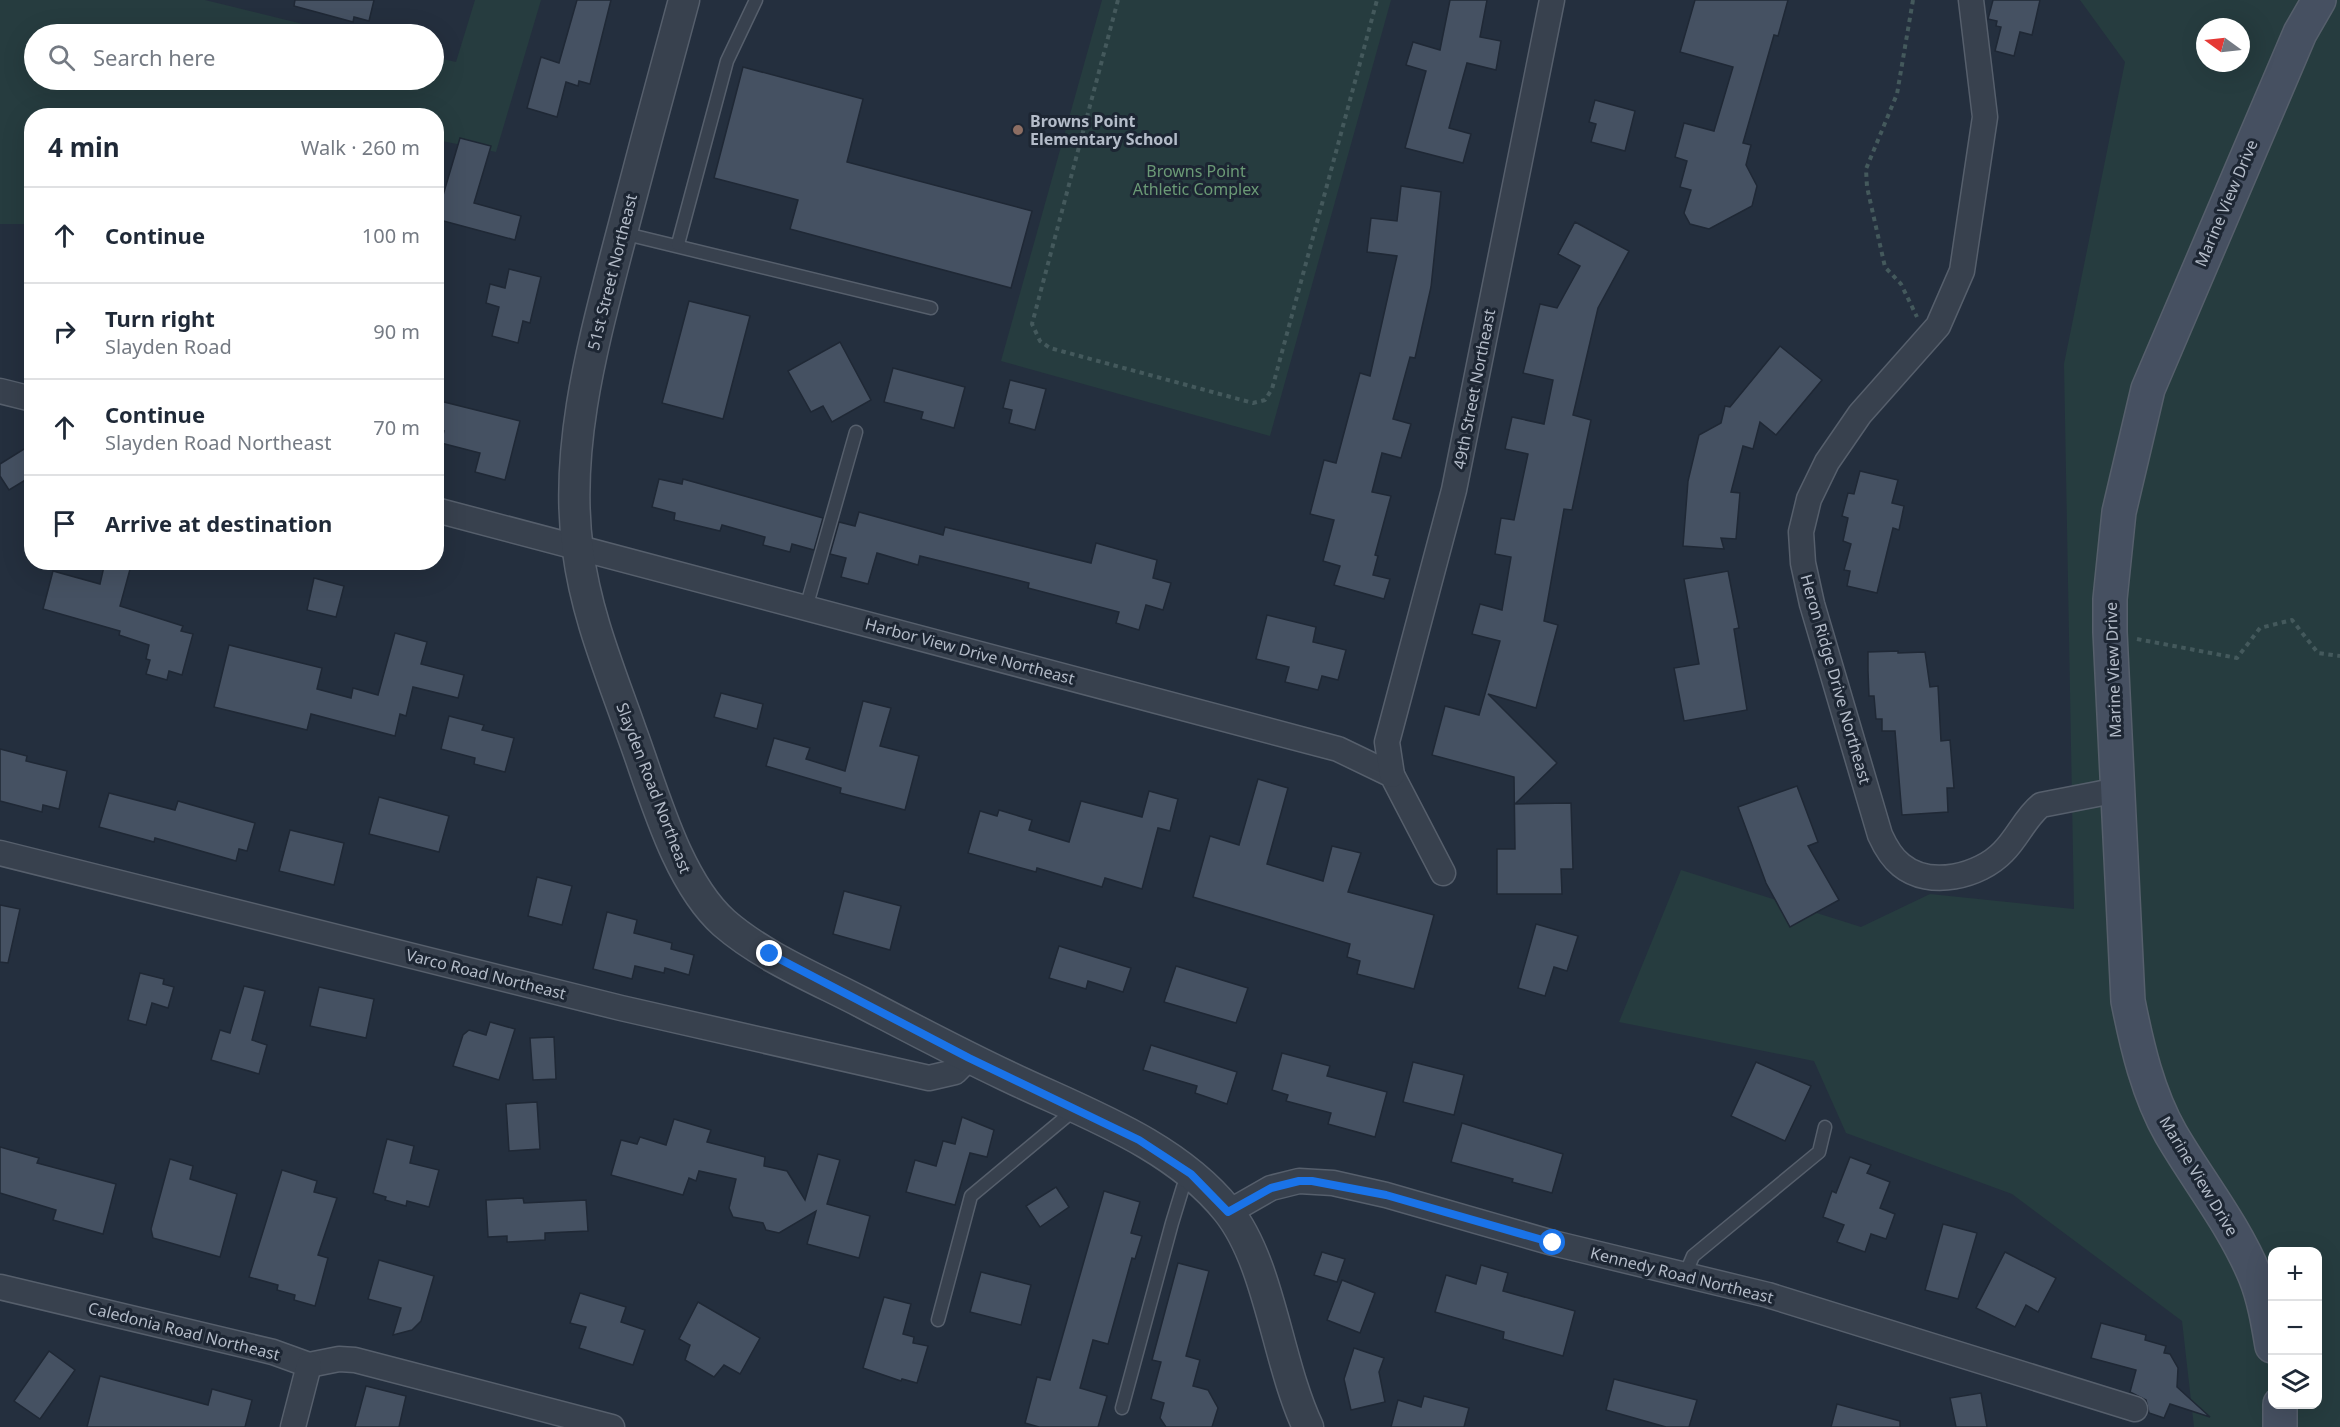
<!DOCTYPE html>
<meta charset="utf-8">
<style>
:root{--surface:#fff;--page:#f6f6f7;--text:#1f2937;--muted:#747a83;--line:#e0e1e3}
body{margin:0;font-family:"Noto Sans",sans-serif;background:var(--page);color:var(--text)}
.controls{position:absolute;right:18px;bottom:18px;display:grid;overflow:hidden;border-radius:12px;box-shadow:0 6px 24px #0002}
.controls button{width:54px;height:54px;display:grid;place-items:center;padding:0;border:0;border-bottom:2px solid var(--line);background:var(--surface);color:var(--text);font:30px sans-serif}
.compass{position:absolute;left:2196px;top:18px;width:54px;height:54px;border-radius:50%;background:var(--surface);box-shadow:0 6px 24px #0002;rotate:285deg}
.stop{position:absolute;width:18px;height:18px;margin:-14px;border:4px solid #1a73e8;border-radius:50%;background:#fff}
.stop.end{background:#1a73e8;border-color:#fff;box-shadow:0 2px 6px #0008}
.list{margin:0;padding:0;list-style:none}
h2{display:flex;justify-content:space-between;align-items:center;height:78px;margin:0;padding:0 24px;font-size:26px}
h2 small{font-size:20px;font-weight:400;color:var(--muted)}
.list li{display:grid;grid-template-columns:39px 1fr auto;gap:18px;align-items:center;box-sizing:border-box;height:96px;padding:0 24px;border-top:2px solid var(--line)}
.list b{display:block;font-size:22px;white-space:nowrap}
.list p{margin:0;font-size:20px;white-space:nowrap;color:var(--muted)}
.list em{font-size:20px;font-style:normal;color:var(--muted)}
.icon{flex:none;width:33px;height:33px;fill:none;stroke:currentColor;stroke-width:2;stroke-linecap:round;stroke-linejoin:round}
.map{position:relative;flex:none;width:2340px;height:1427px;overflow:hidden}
.search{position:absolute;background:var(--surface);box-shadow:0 6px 24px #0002;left:24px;top:24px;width:420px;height:66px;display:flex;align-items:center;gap:15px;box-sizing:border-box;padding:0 21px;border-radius:33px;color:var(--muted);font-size:22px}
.panel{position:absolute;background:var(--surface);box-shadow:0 6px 24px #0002;left:24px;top:108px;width:420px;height:462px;border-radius:24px}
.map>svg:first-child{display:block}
.green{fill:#263c3f;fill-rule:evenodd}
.building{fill:#455162;stroke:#1f2835;stroke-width:1.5}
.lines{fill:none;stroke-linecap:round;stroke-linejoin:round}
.service-casing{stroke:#565f6c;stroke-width:15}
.minor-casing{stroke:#565f6c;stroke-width:27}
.tertiary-casing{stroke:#565f6c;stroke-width:33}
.secondary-casing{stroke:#565f6c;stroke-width:36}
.path{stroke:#44595c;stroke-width:4;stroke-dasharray:4.5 4.5;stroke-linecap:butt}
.service{stroke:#38414e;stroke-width:12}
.minor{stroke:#38414e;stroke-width:24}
.tertiary{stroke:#38414e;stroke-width:30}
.secondary{stroke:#465061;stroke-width:33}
.route{stroke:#1a73e8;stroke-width:8}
.education-dot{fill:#8d6e63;stroke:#1d2633;stroke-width:2}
.labels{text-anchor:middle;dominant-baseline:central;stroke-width:6;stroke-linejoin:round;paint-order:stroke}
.poi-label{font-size:16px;font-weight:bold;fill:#b4bcc9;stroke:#1d2633;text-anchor:start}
.park-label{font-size:16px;fill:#6b9a76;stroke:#1d2633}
.street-label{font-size:16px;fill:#b4bcc9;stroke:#1d2633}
</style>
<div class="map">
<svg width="2340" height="1427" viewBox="0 0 2340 1427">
<rect width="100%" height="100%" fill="#242f3e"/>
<g class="green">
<polygon points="0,0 205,0 343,34 34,34 34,80 434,80 434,57 456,62 475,0 541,0 496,152 437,140 436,116 32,116 31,224 0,224"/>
<polygon points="1102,0 1391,0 1270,436 1001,361"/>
<path d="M2080 0H2340V1427H2194L2182 1321 2012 1194 1846 1133 1814 1061 1619 1022 1681 870 1861 927 1930 894 2074 909 2064 364 2125 62ZM2205 27H2241V63H2205ZM2272 1252H2318V1404H2272Z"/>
</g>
<g class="building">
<polygon points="295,0 374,0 369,21 354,17 353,22 294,6"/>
<polygon points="577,0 611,0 590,84 579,81 578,86 566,82 557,117 527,108 541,57 559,63"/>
<polygon points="1450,0 1487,0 1480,37 1501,41 1496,70 1467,63 1449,128 1471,134 1463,163 1405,148 1426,71 1406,65 1413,42 1440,50"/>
<polygon points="1695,0 1788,0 1778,36 1774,35 1743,143 1751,145 1746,165 1757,186 1752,206 1709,229 1690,224 1684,213 1691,190 1680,187 1687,161 1675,157 1684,123 1714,131 1733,67 1680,52"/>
<polygon points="1993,0 2040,0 2032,35 2020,32 2014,56 1995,51 2001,27 1996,26 1997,21 1988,19"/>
<polygon points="743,67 863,99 847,162 1032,211 1011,288 790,229 798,200 714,178"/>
<polygon points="1595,100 1635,111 1625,151 1591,142 1596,124 1589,122"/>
<polygon points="460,138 491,146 474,203 521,216 515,240 436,219"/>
<polygon points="1401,186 1441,192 1431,287 1415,358 1410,357 1393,419 1411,424 1401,458 1382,453 1372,492 1391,496 1375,555 1378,556 1373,575 1390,579 1384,599 1334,585 1340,566 1323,561 1334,520 1310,514 1324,460 1336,463 1360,373 1370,376 1397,256 1367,252 1371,218 1397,221"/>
<polygon points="1575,222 1629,251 1598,308 1573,415 1591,420 1572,510 1564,509 1544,621 1558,625 1536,708 1488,694 1557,763 1515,804 1571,803 1573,869 1561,869 1562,894 1497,894 1497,849 1515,849 1514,777 1432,755 1445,706 1479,715 1500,641 1472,634 1480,604 1502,610 1511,557 1495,554 1501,518 1514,520 1528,454 1505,449 1512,417 1544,424 1553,380 1523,373 1540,304 1557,308 1580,266 1558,254"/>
<polygon points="509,269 541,277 530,323 523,321 518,343 492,336 499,307 486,303 490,284 505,288"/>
<polygon points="689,301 750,316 723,419 662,403"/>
<polygon points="840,342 871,400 832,422 823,406 811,412 788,371"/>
<polygon points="1780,346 1822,380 1776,435 1760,422 1753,449 1743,446 1731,492 1740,493 1736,539 1721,538 1724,549 1683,546 1688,481 1699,435 1721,423 1725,406 1730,407"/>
<polygon points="893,368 965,387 954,428 921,419 923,412 884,402"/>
<polygon points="1010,380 1046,389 1035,430 1009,423 1012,410 1003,408"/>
<polygon points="436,400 520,421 505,480 475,472 480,453 441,443 444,431 436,430"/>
<polygon points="32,444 32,476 9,490 0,476 0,464"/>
<polygon points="1860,471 1898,480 1892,503 1904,506 1899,530 1893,528 1877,593 1847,586 1850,571 1844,570 1851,544 1843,541 1848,518 1842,516 1848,493 1854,494"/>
<polygon points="659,479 682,484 683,479 823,518 814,550 792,544 790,552 763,545 765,537 722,525 720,531 674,520 675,513 652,507"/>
<polygon points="859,512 943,535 945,527 1091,563 1096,543 1157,560 1153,578 1171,583 1163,610 1146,605 1139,630 1116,623 1119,612 1028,588 1029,583 920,556 918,565 877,553 868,584 841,577 846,558 830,554 839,522 855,526"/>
<polygon points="105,562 132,562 120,606 183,626 181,631 193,634 182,675 169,671 167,680 146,674 150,660 146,659 149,645 119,635 120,631 43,609 53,571 100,584"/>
<polygon points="1728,571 1739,628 1734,629 1747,710 1684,721 1674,668 1699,664 1684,579"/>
<polygon points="314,578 344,586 336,617 307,610"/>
<polygon points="1267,615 1316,627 1313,642 1346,650 1338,680 1322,676 1318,690 1285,682 1289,667 1256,659"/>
<polygon points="395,633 427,642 421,664 464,675 458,698 413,687 406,716 400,714 395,736 311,714 307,730 214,707 229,645 322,668 317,689 351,698 353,688 378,695"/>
<polygon points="1898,651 1898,653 1925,652 1930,687 1938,686 1941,741 1950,740 1954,788 1947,788 1948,812 1902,815 1895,731 1882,731 1882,719 1876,719 1874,696 1869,696 1868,671 1868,652"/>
<polygon points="721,693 763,704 757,729 714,717"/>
<polygon points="863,701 891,708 880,746 919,756 905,810 840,793 841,788 766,766 774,738 810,748 806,759 845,771"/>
<polygon points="449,716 484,725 482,730 514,738 505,772 474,764 475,758 441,749"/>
<polygon points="0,749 27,756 26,761 67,771 59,809 43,805 42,812 0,801"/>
<polygon points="1258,779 1288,788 1267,864 1323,881 1332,846 1361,853 1348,892 1434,915 1414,989 1357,974 1360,961 1347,957 1350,944 1193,897 1210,836 1239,845"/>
<polygon points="1797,786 1818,842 1808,846 1839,900 1790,927 1766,883 1738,807"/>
<polygon points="1149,791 1178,799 1170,831 1158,828 1142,889 1105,878 1102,887 1037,868 1036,872 968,853 980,811 997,816 999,810 1032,820 1029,830 1069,842 1081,801 1142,817"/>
<polygon points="109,793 175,810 178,801 255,823 247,851 239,849 236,861 155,838 154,842 99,827"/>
<polygon points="379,797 449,816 439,852 369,834"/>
<polygon points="290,830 344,843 334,885 279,871"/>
<polygon points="537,877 572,886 562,925 528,916"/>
<polygon points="844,891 901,906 890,950 833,934"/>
<polygon points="0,905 20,909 8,963 0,962"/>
<polygon points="607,912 637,920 634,933 672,943 671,949 694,955 689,975 665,968 664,973 635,966 632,979 593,969"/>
<polygon points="1536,924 1578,936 1567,971 1554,967 1545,996 1518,988"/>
<polygon points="1059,946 1131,968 1123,992 1088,981 1086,989 1049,978"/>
<polygon points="1176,966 1248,988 1236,1023 1164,1002"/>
<polygon points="140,973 164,979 163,984 174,987 168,1008 152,1003 146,1025 128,1020"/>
<polygon points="244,986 265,991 252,1040 267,1045 259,1074 211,1060 220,1030 230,1033"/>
<polygon points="319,987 374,999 366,1038 310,1026"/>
<polygon points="490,1022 515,1029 499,1080 453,1066 463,1035 469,1030 486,1035"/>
<polygon points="554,1037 556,1079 533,1080 530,1038"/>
<polygon points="1151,1045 1237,1072 1227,1104 1195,1093 1197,1086 1143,1070"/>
<polygon points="1282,1053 1330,1066 1327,1076 1387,1092 1375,1137 1328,1124 1331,1113 1286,1101 1288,1095 1272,1090"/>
<polygon points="1413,1062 1464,1075 1454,1115 1403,1102"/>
<polygon points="1756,1062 1811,1086 1785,1141 1731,1116"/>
<polygon points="537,1102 540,1149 509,1151 506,1104"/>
<polygon points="962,1117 994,1130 987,1157 970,1153 955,1205 906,1192 915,1160 936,1166 943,1141 955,1144"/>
<polygon points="674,1119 711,1130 707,1142 765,1157 764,1166 787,1171 805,1200 818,1154 840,1160 827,1204 870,1216 859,1258 807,1244 816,1211 779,1233 766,1230 763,1223 733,1217 729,1208 736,1179 699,1171 696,1181 689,1178 683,1195 611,1175 621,1140 637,1144 640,1137 666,1145"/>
<polygon points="1462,1123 1563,1154 1552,1193 1512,1182 1513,1179 1451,1162"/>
<polygon points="387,1139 414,1146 410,1163 439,1170 429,1207 407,1201 406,1206 385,1200 386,1197 373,1193"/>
<polygon points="0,1147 39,1158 37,1163 116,1184 103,1234 53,1220 56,1210 0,1193"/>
<polygon points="1850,1157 1871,1165 1867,1173 1890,1182 1880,1208 1895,1214 1886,1239 1871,1234 1865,1252 1837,1242 1844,1225 1823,1217 1832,1191 1836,1193"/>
<polygon points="170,1159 193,1166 190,1179 237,1194 220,1257 153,1238 151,1229"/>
<polygon points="282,1170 317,1181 314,1192 337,1198 318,1255 328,1258 315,1306 294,1300 295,1295 277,1290 278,1285 249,1277"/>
<polygon points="1056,1187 1069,1207 1040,1227 1026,1206"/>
<polygon points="1104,1191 1140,1202 1131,1233 1142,1236 1135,1259 1132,1258 1108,1344 1093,1340 1080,1388 1107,1396 1098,1427 1039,1427 1025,1423 1037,1377 1050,1380"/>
<polygon points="523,1198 524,1203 586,1200 588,1231 545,1233 545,1240 507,1242 507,1236 488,1237 486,1200"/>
<polygon points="1943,1224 1977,1233 1958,1299 1925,1290"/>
<polygon points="1322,1252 1345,1259 1337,1282 1314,1275"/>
<polygon points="2005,1252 2056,1278 2038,1312 2026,1305 2015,1327 1976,1308"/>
<polygon points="379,1260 434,1276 421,1321 412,1330 393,1335 401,1308 368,1299"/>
<polygon points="1178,1263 1209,1271 1186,1356 1200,1360 1193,1386 1208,1390 1218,1408 1212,1427 1166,1427 1160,1418 1164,1403 1151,1399 1161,1362 1152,1360"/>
<polygon points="1481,1265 1508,1273 1503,1291 1575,1311 1563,1356 1503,1339 1504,1332 1435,1312 1446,1275 1476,1284"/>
<polygon points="981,1272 1031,1285 1021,1325 970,1312"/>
<polygon points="1342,1280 1375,1293 1360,1333 1327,1320"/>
<polygon points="580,1293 626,1307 621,1322 645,1330 633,1365 579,1348 586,1327 570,1323"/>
<polygon points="884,1297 911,1304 903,1334 914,1337 913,1343 928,1346 917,1383 902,1379 901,1381 863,1368"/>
<polygon points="698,1302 760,1338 740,1374 724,1365 714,1377 685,1360 690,1345 679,1339"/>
<polygon points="2101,1323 2146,1335 2145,1340 2166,1346 2164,1353 2170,1354 2178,1368 2177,1387 2210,1417 2170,1404 2164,1418 2149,1413 2146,1400 2130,1392 2136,1370 2091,1358"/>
<polygon points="1354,1348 1384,1358 1379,1372 1385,1402 1351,1410 1344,1379"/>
<polygon points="49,1351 75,1370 40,1419 14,1401"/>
<polygon points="100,1376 208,1405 212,1389 252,1400 245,1427 87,1427"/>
<polygon points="1614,1379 1697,1400 1689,1427 1666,1427 1606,1410"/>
<polygon points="366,1386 406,1396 399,1427 355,1427"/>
<polygon points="1981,1393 1987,1427 1956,1427 1950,1398"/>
<polygon points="1424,1396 1469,1408 1464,1427 1391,1427 1398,1400 1421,1407"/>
<polygon points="1837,1404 1900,1421 1900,1427 1831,1427"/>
</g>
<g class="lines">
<defs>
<g id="service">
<polyline points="622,233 931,308"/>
<polyline points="678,244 727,61 756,0"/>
<polyline points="296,562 308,562"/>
<polyline points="806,608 856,432"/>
<polyline points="1685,1275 1693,1256 1819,1152 1825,1127"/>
<polyline points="938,1320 971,1196 1067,1116 1071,1106"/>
<polyline points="1122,1408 1172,1223 1183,1187 1190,1175"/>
</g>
<g id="minor">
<path d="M1971 0 1985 117 1962 271 1938 326 1860 414 1827 462 1809 499 1801 532 1803 563 1812 604 1880 835C1885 846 1892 858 1901 865 1930 889 1980 876 2003 852 2018 837 2025 818 2041 805L2118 790"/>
<polyline points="0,391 32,399"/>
<polyline points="436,510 1338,749 1392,775 1443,873"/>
<polyline points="1392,775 1387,742 1454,490 1552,0"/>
<polyline points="0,853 621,1008 929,1078 955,1072 969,1058"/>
<polyline points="1229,1212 1271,1188 1299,1181 1333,1183 1386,1195 1553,1243 1768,1295 2135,1409"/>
<polyline points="0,1287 273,1352 309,1365 339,1359 355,1360 612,1427"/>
<polyline points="293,1427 309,1365"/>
</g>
<path id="tertiary" d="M684 0C661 84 639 167 617 251 592 348 564 450 578 551 586 614 610 671 631 731 653 790 676 880 724 923 763 957 817 979 863 1003 911 1028 958 1053 1007 1076 1082 1112 1173 1143 1227 1210 1270 1263 1277 1362 1308 1427"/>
<g id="secondary">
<path d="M2272 1346C2268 1322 2264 1298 2255 1276 2234 1225 2199 1182 2171 1134 2148 1094 2137 1046 2128 1001L2110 632V599L2119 512 2148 389 2300 33 2319 0"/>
<polyline points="2280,1404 2280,1427"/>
</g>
</defs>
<use href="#service" class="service-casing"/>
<use href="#minor" class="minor-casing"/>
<use href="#tertiary" class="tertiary-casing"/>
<use href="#secondary" class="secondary-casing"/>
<g class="path">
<polyline points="1118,0 1032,324 1040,341 1050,348 1253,403 1265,400 1272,389 1377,0"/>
<polyline points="1913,0 1897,94 1866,169 1867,187 1885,267 1901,284 1917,317"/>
<polyline points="2137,639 2237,658 2260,628 2292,620 2318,653 2340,656"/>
</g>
<use href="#service" class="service"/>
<use href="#minor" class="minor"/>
<use href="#tertiary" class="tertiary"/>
<use href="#secondary" class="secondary"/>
</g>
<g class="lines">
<polyline class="route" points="770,954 969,1058 1139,1140 1191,1174 1228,1212 1271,1188 1299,1181 1312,1181 1386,1195 1553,1243"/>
</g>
<circle class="education-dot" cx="1018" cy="130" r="6"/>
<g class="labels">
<g class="poi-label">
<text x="1030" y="121">Browns Point<tspan x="1030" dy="18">Elementary School</tspan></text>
</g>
<g class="park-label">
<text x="1196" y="171">Browns Point<tspan x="1196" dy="18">Athletic Complex</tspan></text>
</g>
<g class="street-label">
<text transform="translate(2226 203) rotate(-67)">Marine View Drive</text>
<text transform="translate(612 272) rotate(-76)">51st Street Northeast</text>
<text transform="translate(1474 389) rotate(-79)">49th Street Northeast</text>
<text transform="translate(970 651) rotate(15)">Harbor View Drive Northeast</text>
<text transform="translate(2113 670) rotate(-92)">Marine View Drive</text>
<text transform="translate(1836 679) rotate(74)">Heron Ridge Drive Northeast</text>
<text transform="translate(654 788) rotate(69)">Slayden Road Northeast</text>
<text transform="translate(486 974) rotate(14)">Varco Road Northeast</text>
<text transform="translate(2199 1176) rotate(59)">Marine View Drive</text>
<text transform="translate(1682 1275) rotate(14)">Kennedy Road Northeast</text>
<text transform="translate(184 1331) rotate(14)">Caledonia Road Northeast</text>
</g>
</g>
</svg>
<div class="controls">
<button>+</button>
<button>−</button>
<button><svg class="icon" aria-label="layers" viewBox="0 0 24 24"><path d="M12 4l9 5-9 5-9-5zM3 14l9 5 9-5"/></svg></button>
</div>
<svg class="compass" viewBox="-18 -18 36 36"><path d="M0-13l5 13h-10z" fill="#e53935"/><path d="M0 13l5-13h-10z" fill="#747a83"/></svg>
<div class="stop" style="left:1553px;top:1243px"></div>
<div class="stop end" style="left:770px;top:954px"></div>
<div class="search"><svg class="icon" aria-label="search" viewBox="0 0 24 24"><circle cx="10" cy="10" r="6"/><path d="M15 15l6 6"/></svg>Search here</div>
<section class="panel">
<h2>4 min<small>Walk · 260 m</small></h2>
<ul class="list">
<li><svg class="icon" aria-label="ahead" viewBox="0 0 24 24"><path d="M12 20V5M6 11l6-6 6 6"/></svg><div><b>Continue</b></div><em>100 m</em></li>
<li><svg class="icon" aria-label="right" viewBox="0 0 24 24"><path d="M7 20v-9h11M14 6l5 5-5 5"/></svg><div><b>Turn right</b><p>Slayden Road</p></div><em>90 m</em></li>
<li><svg class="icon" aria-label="ahead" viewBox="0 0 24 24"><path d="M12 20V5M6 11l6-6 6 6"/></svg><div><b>Continue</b><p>Slayden Road Northeast</p></div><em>70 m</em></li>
<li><svg class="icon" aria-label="arrive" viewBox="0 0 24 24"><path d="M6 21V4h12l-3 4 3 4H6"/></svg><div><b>Arrive at destination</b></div></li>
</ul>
</section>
</div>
